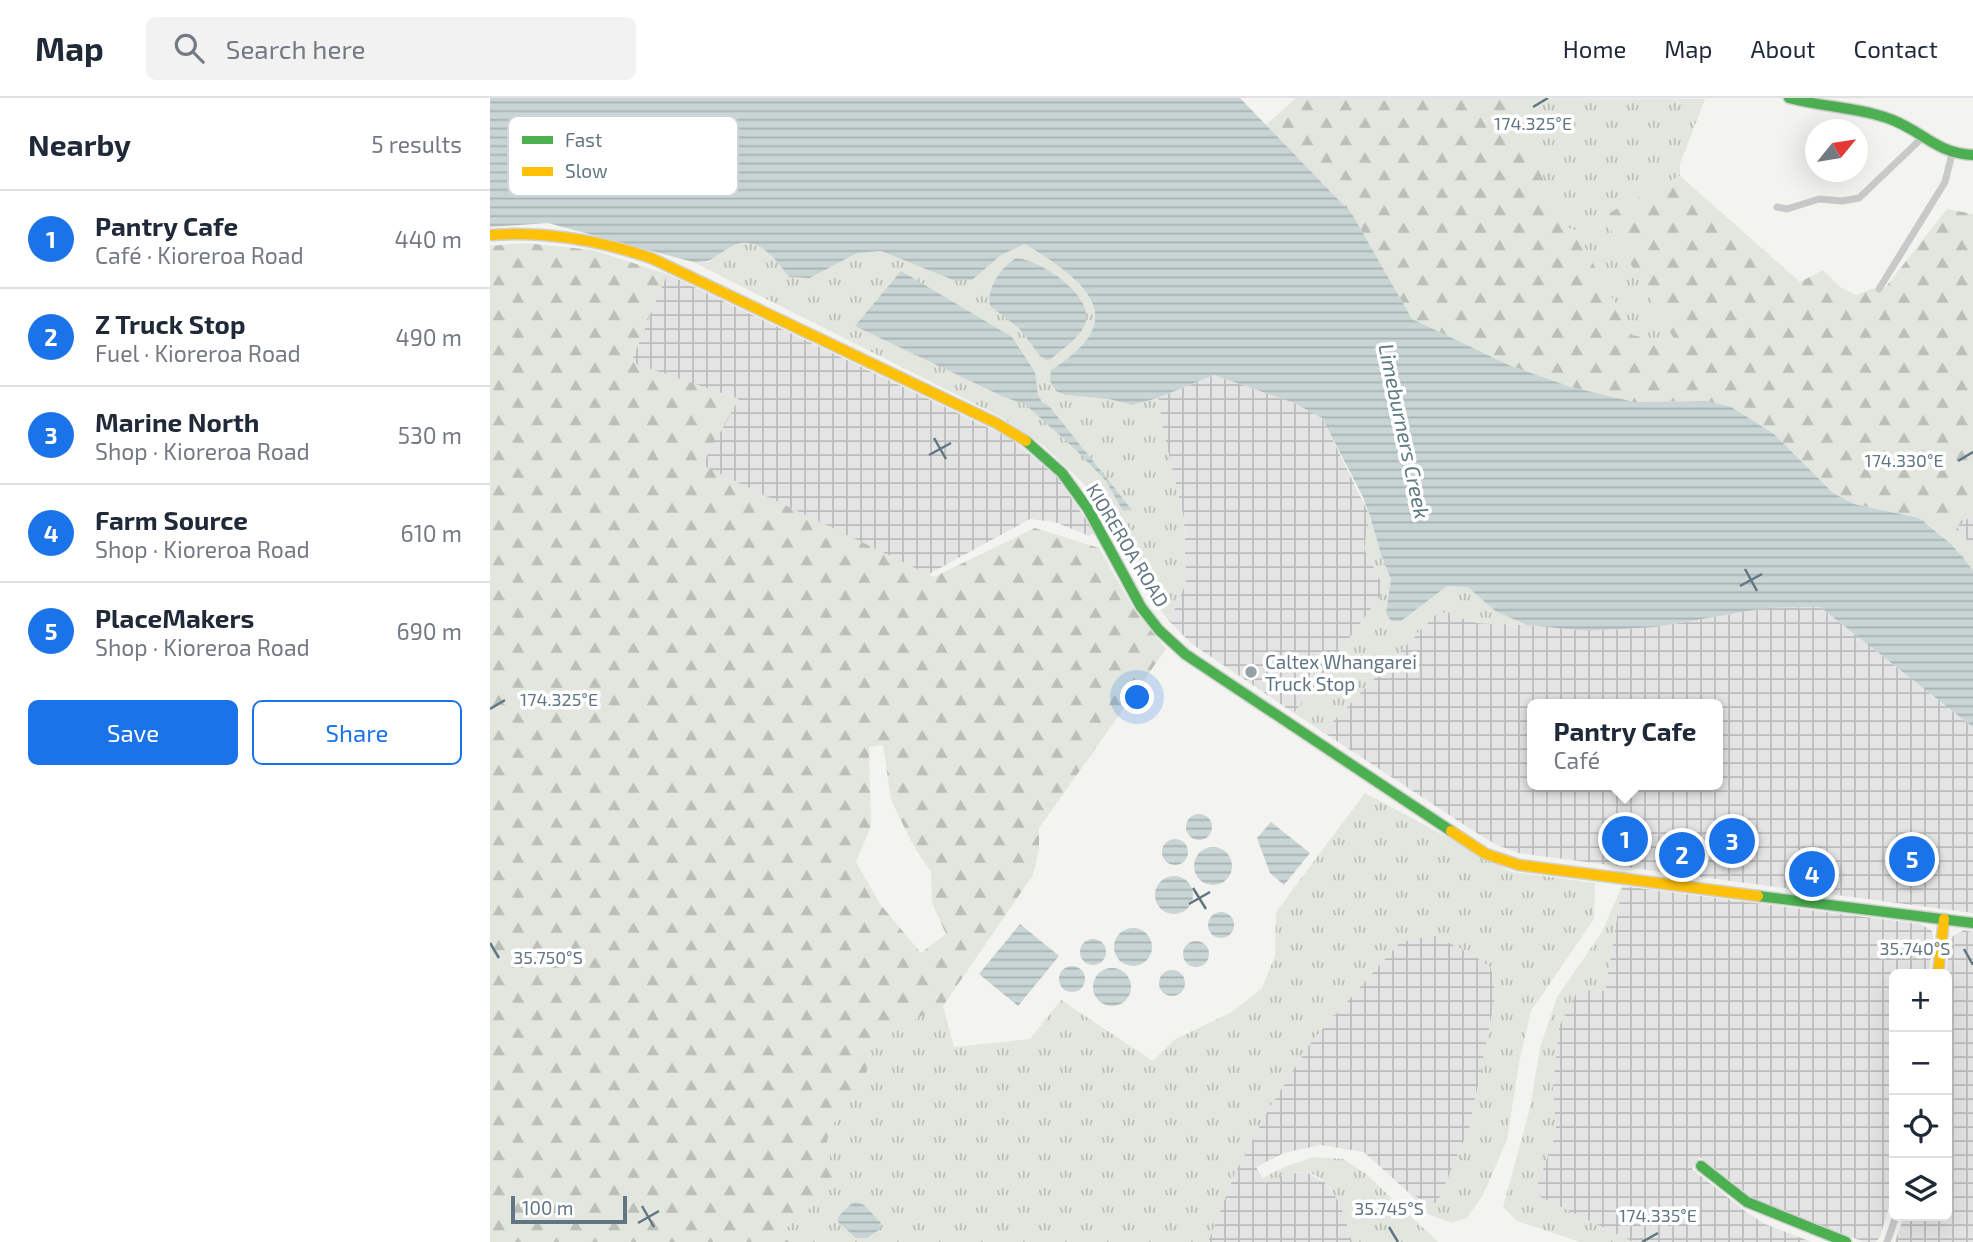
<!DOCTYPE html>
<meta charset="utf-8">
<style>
:root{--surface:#fff;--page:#f2f2f3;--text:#1f2937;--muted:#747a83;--line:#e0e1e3;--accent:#1a73e8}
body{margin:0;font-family:"Exo 2",sans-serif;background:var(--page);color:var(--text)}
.controls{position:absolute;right:21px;bottom:21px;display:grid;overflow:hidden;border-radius:10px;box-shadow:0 7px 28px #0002}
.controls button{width:63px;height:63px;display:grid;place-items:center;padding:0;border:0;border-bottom:2px solid var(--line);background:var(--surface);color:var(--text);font:35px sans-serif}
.compass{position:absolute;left:1315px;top:21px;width:63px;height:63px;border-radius:50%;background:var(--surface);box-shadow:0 7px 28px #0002;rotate:60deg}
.scale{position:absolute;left:21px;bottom:18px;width:116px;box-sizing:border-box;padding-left:7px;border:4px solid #617682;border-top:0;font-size:19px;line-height:24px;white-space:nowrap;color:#617682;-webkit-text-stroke:5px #fff;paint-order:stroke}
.you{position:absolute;left:648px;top:600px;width:24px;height:24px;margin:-18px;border:5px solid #fff;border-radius:50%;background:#1a73e8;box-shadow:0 0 0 10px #1a73e833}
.badge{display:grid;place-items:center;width:46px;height:46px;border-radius:50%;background:var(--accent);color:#fff;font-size:23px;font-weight:700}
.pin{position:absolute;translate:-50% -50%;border:4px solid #fff;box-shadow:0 2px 7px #0006}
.popup{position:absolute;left:1037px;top:601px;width:196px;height:91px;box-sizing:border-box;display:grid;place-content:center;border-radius:10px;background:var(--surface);filter:drop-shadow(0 2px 5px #0005);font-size:23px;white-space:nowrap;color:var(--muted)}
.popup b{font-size:26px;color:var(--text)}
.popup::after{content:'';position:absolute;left:50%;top:100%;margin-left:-14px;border:14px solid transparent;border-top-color:var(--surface)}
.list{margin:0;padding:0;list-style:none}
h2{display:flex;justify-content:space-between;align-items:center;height:91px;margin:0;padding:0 28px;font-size:30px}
h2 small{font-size:23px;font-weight:400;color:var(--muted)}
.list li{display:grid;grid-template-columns:46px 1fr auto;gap:21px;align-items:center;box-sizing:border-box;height:98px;padding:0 28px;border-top:2px solid var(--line)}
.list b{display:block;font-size:26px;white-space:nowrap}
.list p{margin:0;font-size:23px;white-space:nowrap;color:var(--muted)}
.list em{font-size:23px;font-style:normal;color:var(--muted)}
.actions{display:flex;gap:14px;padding:21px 28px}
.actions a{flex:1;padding:16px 0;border:2px solid var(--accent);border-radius:10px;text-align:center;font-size:24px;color:var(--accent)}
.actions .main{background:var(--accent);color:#fff}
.icon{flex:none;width:38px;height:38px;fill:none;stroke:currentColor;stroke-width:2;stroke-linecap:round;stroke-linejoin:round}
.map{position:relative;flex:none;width:1483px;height:1144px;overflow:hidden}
header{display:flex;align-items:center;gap:42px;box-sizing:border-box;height:98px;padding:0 35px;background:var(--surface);border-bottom:2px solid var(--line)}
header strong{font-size:33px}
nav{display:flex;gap:38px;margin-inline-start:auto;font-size:24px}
.search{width:490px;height:63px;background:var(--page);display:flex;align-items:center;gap:18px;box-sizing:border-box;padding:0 24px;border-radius:10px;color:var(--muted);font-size:26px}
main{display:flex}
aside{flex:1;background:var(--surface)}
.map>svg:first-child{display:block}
.industrial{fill:url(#industrial-grid);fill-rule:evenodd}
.grass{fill:url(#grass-tufts)}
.forest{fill:url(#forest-firs);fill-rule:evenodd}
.water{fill:url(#water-rules)}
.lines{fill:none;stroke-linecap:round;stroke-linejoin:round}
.fast-casing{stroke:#cfd1d0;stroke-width:13}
.slow-casing{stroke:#cfd1d0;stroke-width:13}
.street{stroke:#c8caca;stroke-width:7}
.fast{stroke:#4caf50;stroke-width:10}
.slow{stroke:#ffc107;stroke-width:10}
.ticks{fill:none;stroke:#617682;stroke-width:2.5}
.poi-dot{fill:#94a2a8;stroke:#fff;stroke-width:2.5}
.labels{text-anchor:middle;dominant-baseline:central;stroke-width:7;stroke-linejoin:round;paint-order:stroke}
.street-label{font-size:19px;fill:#617682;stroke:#fff}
.poi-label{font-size:19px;fill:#617682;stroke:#fff;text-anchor:start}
.water-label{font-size:21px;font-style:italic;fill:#5c7a80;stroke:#fff}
.key{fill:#fff;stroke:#d0d6da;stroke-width:2}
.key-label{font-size:19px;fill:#617682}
.ticks-label{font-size:18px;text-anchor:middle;fill:#617682;stroke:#fff;stroke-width:7;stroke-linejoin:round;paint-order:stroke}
</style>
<header>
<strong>Map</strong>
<div class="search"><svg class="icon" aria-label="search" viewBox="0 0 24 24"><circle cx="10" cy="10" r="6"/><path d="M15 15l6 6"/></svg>Search here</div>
<nav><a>Home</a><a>Map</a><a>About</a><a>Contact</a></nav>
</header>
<main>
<aside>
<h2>Nearby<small>5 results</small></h2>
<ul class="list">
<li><span class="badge">1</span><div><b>Pantry Cafe</b><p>Café · Kioreroa Road</p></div><em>440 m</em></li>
<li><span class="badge">2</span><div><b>Z Truck Stop</b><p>Fuel · Kioreroa Road</p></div><em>490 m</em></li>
<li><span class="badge">3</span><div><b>Marine North</b><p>Shop · Kioreroa Road</p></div><em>530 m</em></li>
<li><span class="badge">4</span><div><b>Farm Source</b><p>Shop · Kioreroa Road</p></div><em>610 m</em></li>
<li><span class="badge">5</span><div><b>PlaceMakers</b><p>Shop · Kioreroa Road</p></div><em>690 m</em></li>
</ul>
<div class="actions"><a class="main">Save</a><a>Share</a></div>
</aside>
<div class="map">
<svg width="1483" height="1144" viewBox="0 0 1483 1144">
<defs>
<pattern id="industrial-grid" width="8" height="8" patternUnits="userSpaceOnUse" patternTransform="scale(1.75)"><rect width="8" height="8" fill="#e3e4e3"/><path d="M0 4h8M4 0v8" fill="none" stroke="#bbbdbd"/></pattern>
<pattern id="grass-tufts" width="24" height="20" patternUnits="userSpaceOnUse" patternTransform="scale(1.75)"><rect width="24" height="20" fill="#e2e6de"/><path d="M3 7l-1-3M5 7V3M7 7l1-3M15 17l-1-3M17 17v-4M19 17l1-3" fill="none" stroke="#bbbfb9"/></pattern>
<pattern id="forest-firs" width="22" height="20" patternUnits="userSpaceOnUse" patternTransform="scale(1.75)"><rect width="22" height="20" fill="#e2e6de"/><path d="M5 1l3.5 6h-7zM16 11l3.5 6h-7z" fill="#bbbfb9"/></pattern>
<pattern id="water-rules" width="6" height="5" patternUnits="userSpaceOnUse" patternTransform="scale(1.75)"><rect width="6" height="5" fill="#c9d4d5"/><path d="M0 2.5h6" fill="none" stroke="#a7b1b2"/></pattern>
</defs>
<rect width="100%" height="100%" fill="#f3f3f0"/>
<g class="industrial">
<polygon points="177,176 520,340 567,379 605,435 599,438 565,424 540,421 437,477 211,367 141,264"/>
<polygon points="724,277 804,305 832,320 880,418 874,450 895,492 804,615 702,546 679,523 696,485 694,421 673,332 668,300"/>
<polygon points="1483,416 1483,450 1467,429"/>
<path d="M1330 509 1483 629V815L1028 755 1005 746 982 732 833 634 949 513 987 525 1037 527 1098 533 1166 529 1276 510ZM1042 606H1228V687H1042Z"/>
<polygon points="1132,788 1430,826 1442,833 1443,838 1439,876 1404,876 1404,1092 1390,1139 1386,1144 1375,1144 1286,1112 1261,1099 1210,1059 1202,1071 1255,1113 1275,1126 1322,1144 1143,1144 1044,1096 1066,1035 1063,987 1069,928 1088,891 1115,893"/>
<polygon points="1474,832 1483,834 1483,1144 1405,1144 1414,1118 1457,1118 1456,876 1460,844 1463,838"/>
<polygon points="943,837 982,856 1001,870 1006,896 980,1028 948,1104 941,1107 919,1095 874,1054 830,1047 794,1055 766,1069 775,1084 796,1076 816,1074 835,1085 851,1106 862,1144 718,1144 744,1077 780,1008 821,944 910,844"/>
</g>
<g class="grass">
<polygon points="1023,0 1215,1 1190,66 1190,78 1113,118 1188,246 1142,237 1085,132 1075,129 1034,39"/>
<path d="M258 144 280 154 300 179 320 180 367 155 391 153 466 182H482L511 157 535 146C595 182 645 219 561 272L575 297 619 301 642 307 668 300 673 332 694 421 696 485 679 523 651 487 594 386 553 347 511 319 203 164H219L240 148Z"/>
<polygon points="880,418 891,456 901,481 896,515 945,496 957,488 978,489 1005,513 1037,527 987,525 949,513 833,634 804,615 895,492 874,450"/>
<polygon points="875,695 1022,774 1105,785 1104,821 1041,913 1029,965 1017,1042 993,1097 977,1120 961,1125 938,1116 919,1095 941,1107 948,1103 980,1028 1006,896 1001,870 982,856 943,837 910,844 821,944 780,1009 744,1077 718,1144 299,1144 290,1135 327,1104 343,1080 337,1043 343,1026 374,987 383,941 453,908 464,949 540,941 571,902 663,963 684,942 742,914 772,890 785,858 786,814"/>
<polygon points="1132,788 1115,893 1088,892 1069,928 1063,987 1066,1035 1044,1096 1143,1144 1090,1144 1027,1123 1013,1109 1040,1010 1050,950 1067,899 1112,834"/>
<path d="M824 1059 853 1061 875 1075 948 1144H862C856 1121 844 1076 813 1074 800 1073 787 1080 775 1085L772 1080 797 1068Z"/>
</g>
<g class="forest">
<polygon points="806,0 1023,0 1034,39 1075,129 1085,132 1142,237 1187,246 1113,118 1190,78 1310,184 1333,172 1350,189 1366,197 1381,191 1395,190 1457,111 1483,116 1483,416 1467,429 1483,450 1483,472 1462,447 1429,420 1364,406 1343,395 1284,336 1217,303 1144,304 1081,289 1021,268 922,221 862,116 776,27"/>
<path d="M34 145 103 152 177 176 141 264 249 301 212 367 444 479 545 430 609 450 645 513 676 551 549 730V752L543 777 453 908 383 941 374 987 343 1026 337 1043 343 1080 327 1104 290 1135 299 1144H0V148ZM393 647 401 702 423 747 441 774 442 805 456 836 431 855 390 806 366 764 381 728 379 649Z"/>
</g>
<g class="water">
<path d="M0 0H750L862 116 922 221 1021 268 1081 289 1144 304 1217 303 1241 309 1284 336 1343 395 1364 406 1429 420 1462 447 1483 472V629L1330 509 1276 510 1166 529 1098 533 1037 527 1005 513 978 489 957 488 911 523H901L896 515 901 481 891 456 880 418 872 397 832 320 804 305 724 277 668 300 642 307 619 301 575 297 566 293 560 283 561 272C645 220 594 182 535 146L511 157 482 182 466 183 391 153 367 155 320 180 299 179C285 160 265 132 237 151 221 161 224 164 203 164L58 125 0 129Z"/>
<path d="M526 160C549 161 606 198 595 226 589 241 573 250 561 261L557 262 550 258 529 230 500 208C496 191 512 168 526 160Z"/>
<polygon points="411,173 522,239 545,274 548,297 552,304 559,308 642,412 633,413 616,383 585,351 536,307 514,299 365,228"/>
<circle cx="709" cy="729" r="13"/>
<polygon points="781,724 820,755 794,787 780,775 767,740"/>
<circle cx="685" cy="754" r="13"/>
<circle cx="723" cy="768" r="19"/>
<circle cx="684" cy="797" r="19"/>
<circle cx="731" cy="827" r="13"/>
<polygon points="530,826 569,858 528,908 489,876"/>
<circle cx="643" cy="849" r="19"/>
<circle cx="603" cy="854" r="13"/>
<circle cx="706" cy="856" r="13"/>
<circle cx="582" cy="881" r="13"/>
<circle cx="622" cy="889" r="19"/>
<circle cx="682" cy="885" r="13"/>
<polygon points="366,1104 374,1107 391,1125 390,1131 377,1140 366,1140 348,1124 348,1119 361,1106"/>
</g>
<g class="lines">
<defs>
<g id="fast">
<path d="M1299 0C1332 9 1368 9 1400 21 1433 33 1445 55 1483 57"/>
<polyline points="536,343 572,375 598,411 651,509 669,532 695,556 961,733"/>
<polyline points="1268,798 1483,825"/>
<polyline points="1211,1068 1257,1104 1356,1144"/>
</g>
<g id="slow">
<path d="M0 137C56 133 108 142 161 160L506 325 536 343"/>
<polyline points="961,733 996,756 1029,767 1268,798"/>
<polyline points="1448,876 1454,821"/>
</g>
</defs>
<use href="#fast" class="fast-casing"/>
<use href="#slow" class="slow-casing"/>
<g class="street">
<polyline points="1287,109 1297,111 1329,101 1352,103 1369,100 1433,39"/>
<polyline points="1389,191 1455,84 1462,56"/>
<polyline points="1397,1144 1406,1118"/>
</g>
<use href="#fast" class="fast"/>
<use href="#slow" class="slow"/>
</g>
<path class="ticks" d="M1043 9 1058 0M444 340 456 361M439 357 461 345M1468 363 1483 354M1255 471 1267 493M1250 488 1272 476M0 611 15 602M703 790 716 811M699 806 720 794M0 845 9 860M1474 851 1483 867M152 1108 164 1129M148 1125 169 1113M899 1129 908 1144M1152 1144 1168 1135"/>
<circle class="poi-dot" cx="761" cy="574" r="7"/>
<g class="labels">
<g class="street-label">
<text transform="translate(638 447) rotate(59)">KIOREROA ROAD</text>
</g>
<g class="poi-label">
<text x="775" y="563">Caltex Whangarei<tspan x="775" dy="22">Truck Stop</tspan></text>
</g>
<g class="water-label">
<text transform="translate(915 333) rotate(78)">Limeburners Creek</text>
</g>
</g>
<rect x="18" y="18" width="230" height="80" rx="10" class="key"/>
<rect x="32" y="38" width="31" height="8" fill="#4caf50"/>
<rect x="32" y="69" width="31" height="9" fill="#ffc107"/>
<g class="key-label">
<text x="75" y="49">Fast</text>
<text x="75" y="80">Slow</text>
</g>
<g class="ticks-label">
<text x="1043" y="32">174.325°E</text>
<text x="1414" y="369">174.330°E</text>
<text x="69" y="608">174.325°E</text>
<text x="1425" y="857">35.740°S</text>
<text x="58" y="866">35.750°S</text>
<text x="899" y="1117">35.745°S</text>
<text x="1168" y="1124">174.335°E</text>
</g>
</svg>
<div class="controls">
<button>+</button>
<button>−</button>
<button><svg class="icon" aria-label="locate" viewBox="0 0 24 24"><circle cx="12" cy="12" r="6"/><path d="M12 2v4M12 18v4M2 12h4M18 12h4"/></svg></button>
<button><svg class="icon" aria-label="layers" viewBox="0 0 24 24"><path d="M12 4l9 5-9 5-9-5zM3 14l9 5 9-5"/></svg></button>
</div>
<svg class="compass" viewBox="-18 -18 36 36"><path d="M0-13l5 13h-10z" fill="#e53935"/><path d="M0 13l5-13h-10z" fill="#747a83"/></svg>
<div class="scale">100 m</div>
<div class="you"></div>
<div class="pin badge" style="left:1135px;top:741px">1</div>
<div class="popup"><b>Pantry Cafe</b>Café</div>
<div class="pin badge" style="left:1192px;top:757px">2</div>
<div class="pin badge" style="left:1242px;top:743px">3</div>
<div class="pin badge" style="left:1322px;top:776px">4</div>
<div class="pin badge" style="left:1422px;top:761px">5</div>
</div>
</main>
